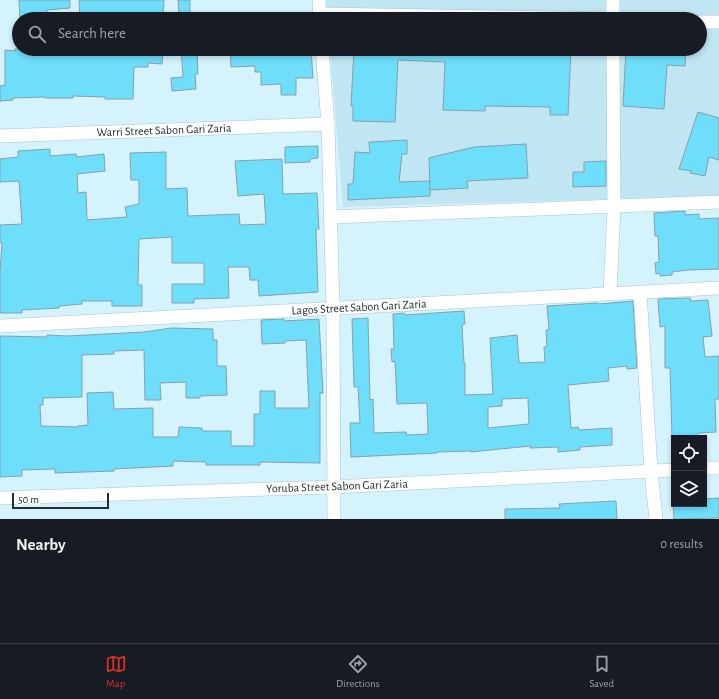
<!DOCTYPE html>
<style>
:root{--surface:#171b24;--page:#20242c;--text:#f1f3f6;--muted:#9ea1a6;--line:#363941;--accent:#d93025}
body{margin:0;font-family:"Alegreya Sans",sans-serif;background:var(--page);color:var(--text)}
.controls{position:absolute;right:12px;bottom:12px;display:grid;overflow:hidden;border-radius:0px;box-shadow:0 2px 6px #0003}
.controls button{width:36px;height:36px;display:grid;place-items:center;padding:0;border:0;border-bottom:1px solid var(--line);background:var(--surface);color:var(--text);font:20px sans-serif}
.scale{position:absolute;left:12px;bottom:10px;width:97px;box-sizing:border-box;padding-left:4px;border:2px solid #232e32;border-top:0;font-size:11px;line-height:14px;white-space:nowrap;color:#232e32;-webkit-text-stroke:3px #fff;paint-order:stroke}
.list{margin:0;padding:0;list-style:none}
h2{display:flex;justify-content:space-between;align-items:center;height:52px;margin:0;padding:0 16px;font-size:17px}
h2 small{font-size:13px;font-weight:400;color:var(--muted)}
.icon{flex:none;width:22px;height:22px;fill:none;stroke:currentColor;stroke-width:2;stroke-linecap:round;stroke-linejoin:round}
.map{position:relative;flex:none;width:719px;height:519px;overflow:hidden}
.search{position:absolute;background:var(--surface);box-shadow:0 2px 6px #0003;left:12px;right:12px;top:12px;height:44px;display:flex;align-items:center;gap:10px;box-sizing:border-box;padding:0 14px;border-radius:22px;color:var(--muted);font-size:15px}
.sheet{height:124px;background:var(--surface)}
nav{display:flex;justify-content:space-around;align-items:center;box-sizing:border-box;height:56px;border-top:1px solid var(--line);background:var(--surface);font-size:11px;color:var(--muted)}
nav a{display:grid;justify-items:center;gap:2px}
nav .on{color:var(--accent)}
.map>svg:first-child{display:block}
.built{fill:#bfe6f2}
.building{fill:#6fdefb;stroke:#84a1aa;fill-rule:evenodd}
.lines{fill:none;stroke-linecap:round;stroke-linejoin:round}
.street-casing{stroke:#a8c6cf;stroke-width:14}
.street{stroke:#fff;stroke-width:13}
.labels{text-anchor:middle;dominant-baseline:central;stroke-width:3;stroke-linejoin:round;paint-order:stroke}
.street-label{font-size:12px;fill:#232e32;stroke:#fff}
</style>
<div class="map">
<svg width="719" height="519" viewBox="0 0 719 519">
<rect width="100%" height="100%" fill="#d4f3fc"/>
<polygon class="built" points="326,0 719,0 719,196 343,207 330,49 700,49 700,19 328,19"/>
<g class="building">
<polygon points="19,0 70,0 70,8 47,10 47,19 20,19"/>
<polygon points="79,0 164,0 163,18 138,19 138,16 103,19 80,19"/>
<polygon points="178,0 190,0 190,15 179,16"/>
<polygon points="15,49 163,49 162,64 148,63 148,67 134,67 133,99 105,99 105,97 73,96 73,98 45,98 45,97 13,98 13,100 0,101 0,86 5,85 5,50 15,51"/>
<polygon points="181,49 197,49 198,74 195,74 196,89 172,91 171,78 183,77"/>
<polygon points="230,49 311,49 313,78 296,78 296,95 281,95 281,84 261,85 261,72 255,72 255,66 231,67"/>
<polygon points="354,49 571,49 568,115 550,115 550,107 485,106 485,111 443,110 445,62 398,60 395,122 353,121 353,106 351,106"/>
<polygon points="626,49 686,49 685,66 667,65 664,109 623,106"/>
<polygon points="698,112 719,118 719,160 709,157 705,176 690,173 691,171 679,169"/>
<polygon points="407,140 407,154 402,154 399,182 430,181 430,196 348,200 348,184 353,184 355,152 370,153 369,142"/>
<polygon points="526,144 528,178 467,181 468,188 430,190 429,158 474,147"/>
<polygon points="318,146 318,158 310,159 310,162 285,163 285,147"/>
<polygon points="50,149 50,156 76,154 77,157 104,154 105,171 77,174 78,193 86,192 87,220 127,217 125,207 139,204 139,180 131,180 130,153 166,152 166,189 187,188 188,216 239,214 240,225 266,224 264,194 238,196 235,161 282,159 283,194 317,193 319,229 316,229 318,292 259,296 258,280 250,280 249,267 228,267 229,298 194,299 194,303 172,303 172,284 204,284 204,263 172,263 172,237 139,239 138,285 142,285 142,306 112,306 112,301 82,301 82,304 59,306 59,308 22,310 22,313 0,313 0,273 2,242 0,243 0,225 22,224 19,181 0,182 0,159 18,157 18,151"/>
<polygon points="606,161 606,186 573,187 573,172 584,172 584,162"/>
<polygon points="685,211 685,215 699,214 699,219 719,218 719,269 688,270 672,272 672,275 660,276 660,273 656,274 655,263 659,262 658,236 655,236 654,213"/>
<polygon points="690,298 691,301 708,300 712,336 703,337 705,357 719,356 719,399 715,399 716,432 698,433 698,438 672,438 670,368 665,368 665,326 660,327 658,299"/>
<path d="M633 301 637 368 627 369V366L608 368 609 381 568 385 571 428 578 427 579 430 612 428V445L580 447V450L558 452V447L530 448V446L471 452V451L437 452V453L351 457 350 423H360L358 387H354L352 319 368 318 370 400 373 399 374 433 406 432 407 435 428 434 427 403 397 404 395 361 392 362 391 349H394L393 314 404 313 405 315 464 311 465 324 462 325 464 363H465V395L493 394 490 338 517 335 519 363 545 362 544 347H547L546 330H549L547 306 598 303V304ZM528 398 529 424 488 428V407L502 406V399Z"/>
<polygon points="284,319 284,321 319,319 323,393 320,393 320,463 260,462 260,465 206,465 206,462 173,461 173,466 114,469 114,471 55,473 55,469 22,470 22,476 0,477 0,336 47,337 47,335 67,336 144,332 171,328 213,329 213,340 217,340 217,366 226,366 227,395 200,396 200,398 186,398 186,382 160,383 161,400 145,400 144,350 114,351 114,354 82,355 82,397 43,398 43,405 40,405 41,426 78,427 78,426 88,425 87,393 113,392 114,409 153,408 153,437 178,437 179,427 202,428 202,431 231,431 231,446 254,446 254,414 260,414 260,391 275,391 275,408 309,408 306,340 285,341 285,343 262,344 261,320"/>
<polygon points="719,498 719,518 674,519 673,504 704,504 704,499"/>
<polygon points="616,501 617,519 505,519 505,509 560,508 559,504"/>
</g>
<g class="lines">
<defs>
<g id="street">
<polyline points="319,0 320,19"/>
<polyline points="320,14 613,19"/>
<polyline points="613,19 613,0"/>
<polyline points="700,22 719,22"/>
<polyline points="322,49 328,124 333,308 334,519"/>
<polyline points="0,136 328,124"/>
<polyline points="330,217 719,202"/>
<polyline points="640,292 651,471 656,519"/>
<polyline points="610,293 614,207 613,49"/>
<polyline points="0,326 719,288"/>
<polyline points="704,468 719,468"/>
<polyline points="0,498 333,487 674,470"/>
</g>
</defs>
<use href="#street" class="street-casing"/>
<use href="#street" class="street"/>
</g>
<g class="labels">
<g class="street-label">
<text transform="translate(164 130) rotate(-2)">Warri Street Sabon Gari Zaria</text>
<text transform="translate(359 307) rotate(-3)">Lagos Street Sabon Gari Zaria</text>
<text transform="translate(337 486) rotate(-2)">Yoruba Street Sabon Gari Zaria</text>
</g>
</g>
</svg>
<div class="controls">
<button><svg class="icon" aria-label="locate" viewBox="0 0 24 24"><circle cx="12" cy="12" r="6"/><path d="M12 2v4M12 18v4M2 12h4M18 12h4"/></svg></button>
<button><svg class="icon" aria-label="layers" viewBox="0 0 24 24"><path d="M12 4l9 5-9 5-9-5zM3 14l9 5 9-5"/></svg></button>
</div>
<div class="scale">50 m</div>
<div class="search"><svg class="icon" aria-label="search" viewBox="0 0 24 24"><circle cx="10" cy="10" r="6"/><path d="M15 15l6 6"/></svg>Search here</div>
</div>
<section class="sheet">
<h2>Nearby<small>0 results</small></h2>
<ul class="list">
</ul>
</section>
<nav>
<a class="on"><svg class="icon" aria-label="map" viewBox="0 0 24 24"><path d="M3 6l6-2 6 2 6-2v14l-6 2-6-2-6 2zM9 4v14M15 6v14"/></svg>Map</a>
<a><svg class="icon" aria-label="directions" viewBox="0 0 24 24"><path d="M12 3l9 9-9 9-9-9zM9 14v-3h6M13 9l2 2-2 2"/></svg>Directions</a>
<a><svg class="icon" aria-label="saved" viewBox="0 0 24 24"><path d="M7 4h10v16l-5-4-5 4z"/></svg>Saved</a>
</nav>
